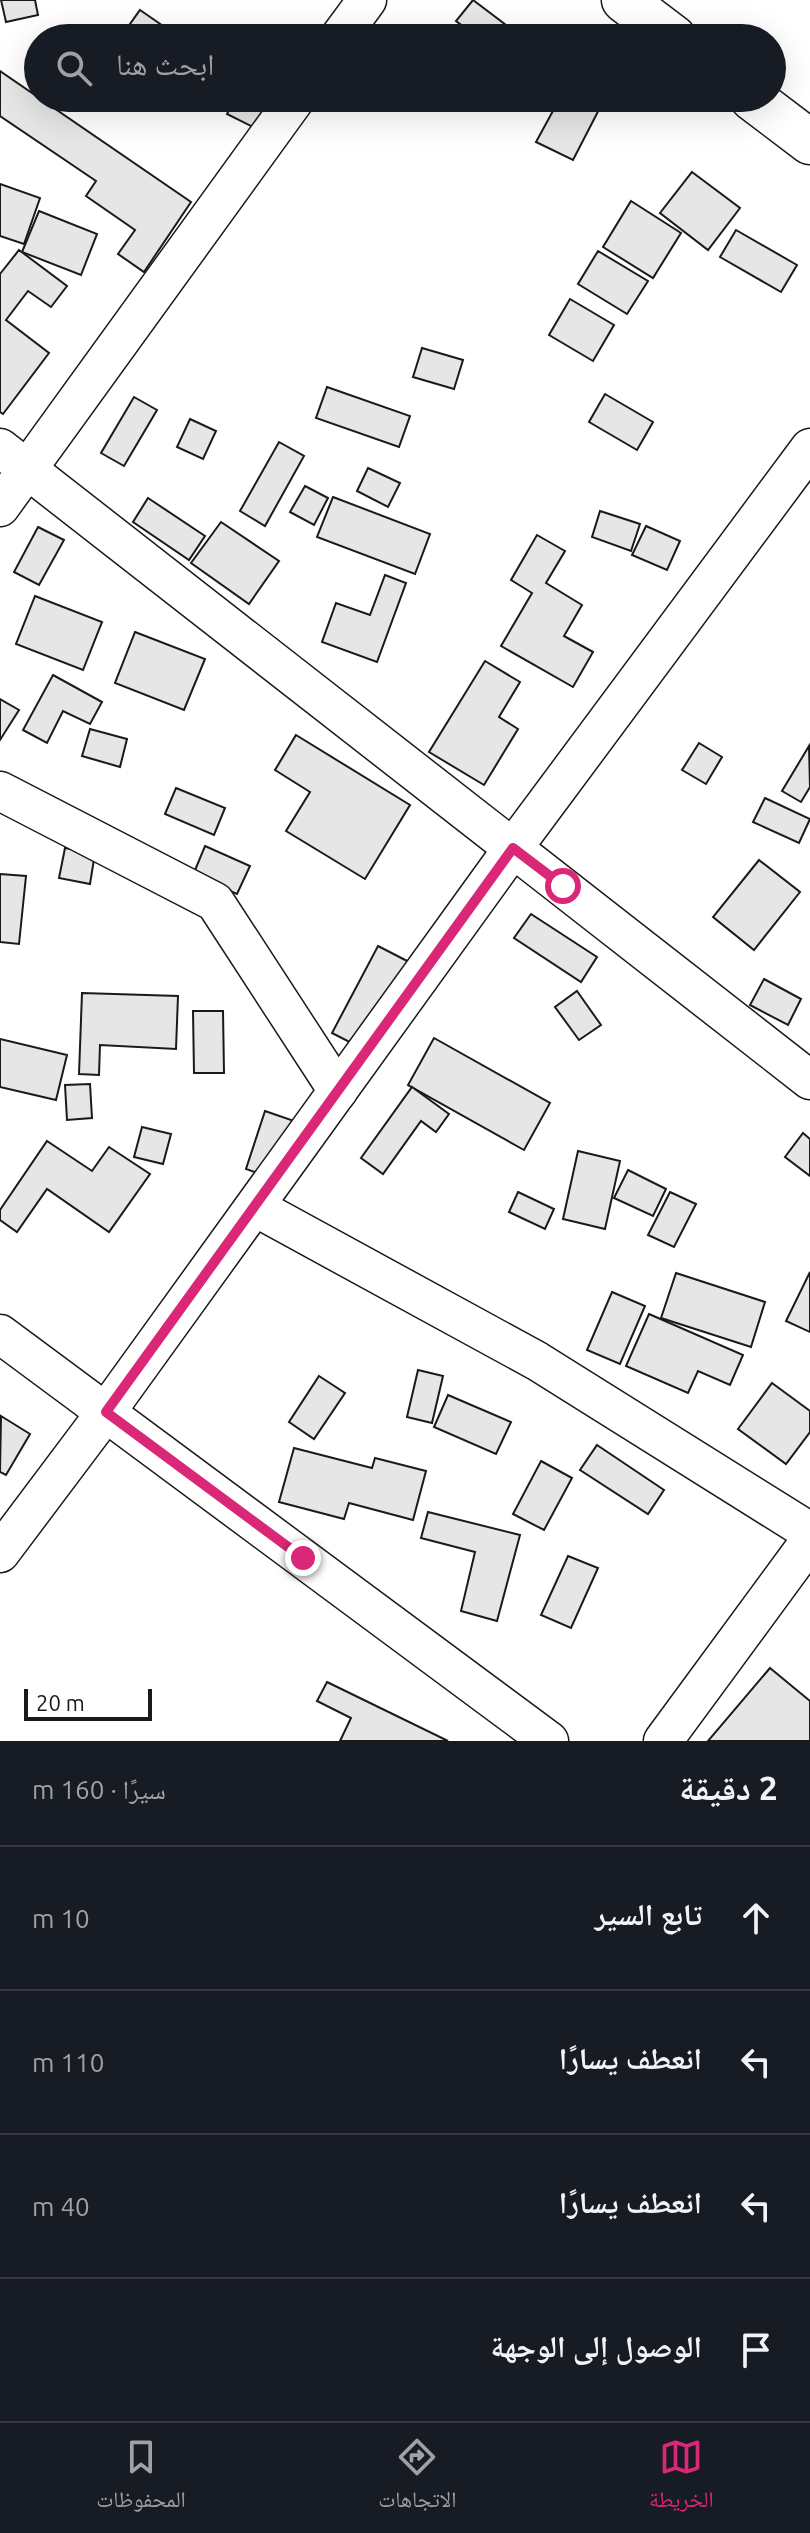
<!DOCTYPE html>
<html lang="ar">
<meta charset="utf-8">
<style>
:root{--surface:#171b24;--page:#20242c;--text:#f1f3f6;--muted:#9ea1a6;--line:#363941;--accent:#db2777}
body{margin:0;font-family:Ubuntu,"Noto Naskh Arabic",sans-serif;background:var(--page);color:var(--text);direction:rtl}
.scale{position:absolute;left:24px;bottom:20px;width:128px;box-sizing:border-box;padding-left:8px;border:4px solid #1a1a1a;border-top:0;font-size:22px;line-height:28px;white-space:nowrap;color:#1a1a1a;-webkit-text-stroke:6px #fff;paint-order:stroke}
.stop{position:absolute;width:24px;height:24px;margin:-18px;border:6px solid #db2777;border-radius:50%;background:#fff}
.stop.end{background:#db2777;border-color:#fff;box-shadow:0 2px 8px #0008}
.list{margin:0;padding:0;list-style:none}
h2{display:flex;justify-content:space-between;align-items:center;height:104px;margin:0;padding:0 32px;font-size:34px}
h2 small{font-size:26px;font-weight:400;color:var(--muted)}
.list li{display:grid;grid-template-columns:52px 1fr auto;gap:24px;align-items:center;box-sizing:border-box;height:144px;padding:0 32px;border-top:2px solid var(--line)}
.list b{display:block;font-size:30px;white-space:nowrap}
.list em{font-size:26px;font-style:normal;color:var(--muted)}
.icon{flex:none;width:44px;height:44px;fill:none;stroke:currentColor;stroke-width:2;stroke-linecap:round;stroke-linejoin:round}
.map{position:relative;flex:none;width:810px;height:1741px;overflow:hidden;direction:ltr}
.search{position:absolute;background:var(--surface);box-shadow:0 8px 32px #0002;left:24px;right:24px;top:24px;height:88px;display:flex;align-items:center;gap:20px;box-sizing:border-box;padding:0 28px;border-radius:44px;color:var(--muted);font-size:30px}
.sheet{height:680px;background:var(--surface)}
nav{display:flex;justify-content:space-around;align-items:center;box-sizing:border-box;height:112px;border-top:2px solid var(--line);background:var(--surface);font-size:22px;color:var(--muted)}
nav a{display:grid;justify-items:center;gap:4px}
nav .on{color:var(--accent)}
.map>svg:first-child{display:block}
.building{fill:#e6e6e6;stroke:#1a1a1a;stroke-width:2}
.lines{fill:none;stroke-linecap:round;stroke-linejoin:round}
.street-casing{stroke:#1a1a1a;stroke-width:41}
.highway-casing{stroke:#1a1a1a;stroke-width:47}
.street{stroke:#fff;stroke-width:38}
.highway{stroke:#fff;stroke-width:44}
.route{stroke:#db2777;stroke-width:10}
</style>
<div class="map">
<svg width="810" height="1741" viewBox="0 0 810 1741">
<rect width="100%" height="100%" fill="#fff"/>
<g class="building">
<polygon points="1,0 35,0 38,15 6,22"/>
<polygon points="473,0 518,34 515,38 479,38 456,21"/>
<polygon points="140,10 166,28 159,38 120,38"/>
<polygon points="0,71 191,202 144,272 118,254 135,230 86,196 96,181 0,116"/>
<polygon points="235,98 272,98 257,129 227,114"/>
<polygon points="560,98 605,98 573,160 536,142"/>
<polygon points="692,172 740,208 708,250 660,213"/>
<polygon points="0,184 40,198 24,244 0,236"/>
<polygon points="631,201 681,233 653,278 603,247"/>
<polygon points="39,211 97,234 81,275 22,252"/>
<polygon points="736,230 797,265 781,292 720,257"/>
<polygon points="19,250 67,286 51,307 28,291 6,320 49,353 3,414 0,412 0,274"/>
<polygon points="598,251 648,281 627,314 578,284"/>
<polygon points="570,299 614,325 593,361 549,335"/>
<polygon points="422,348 463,360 454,389 413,377"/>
<polygon points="327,387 410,416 399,447 316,418"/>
<polygon points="605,394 653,422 637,450 589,422"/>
<polygon points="134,397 157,410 124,466 101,453"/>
<polygon points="190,419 216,431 203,459 177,447"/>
<polygon points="279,442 304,456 265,526 240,511"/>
<polygon points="368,468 400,483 388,507 357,491"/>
<polygon points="305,486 328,498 314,525 290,512"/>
<polygon points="333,497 430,534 415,574 317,537"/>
<polygon points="148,498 205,536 189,560 133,522"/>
<polygon points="600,511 640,524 631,551 592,537"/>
<polygon points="221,522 279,561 249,604 191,563"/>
<polygon points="646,526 680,541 667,570 632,555"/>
<polygon points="38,527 64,540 39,585 14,572"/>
<polygon points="537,535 565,551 546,583 582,605 564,636 593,652 573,687 501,646 532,593 511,580"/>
<polygon points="385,575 406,583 377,662 322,642 336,603 370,615"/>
<polygon points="35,596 102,622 83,670 16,644"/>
<polygon points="135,632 205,659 184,710 115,683"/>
<polygon points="485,661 520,682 499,717 518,729 484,785 429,752"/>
<polygon points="53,675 102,702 90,724 63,711 47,743 23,730"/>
<polygon points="0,699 19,710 0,740"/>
<polygon points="90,729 127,739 120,767 82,756"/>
<polygon points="296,735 410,805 365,879 286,831 310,792 275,770"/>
<polygon points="699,743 722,757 706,784 682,770"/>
<polygon points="809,746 810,787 801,802 782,791"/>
<polygon points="176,788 225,808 214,835 165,814"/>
<polygon points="765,798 810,819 799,843 753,822"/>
<polygon points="205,846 250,866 237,894 193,875"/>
<polygon points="65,848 95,853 90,884 59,878"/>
<polygon points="759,860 800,892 754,950 713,917"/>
<polygon points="0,874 26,876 19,944 0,942"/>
<polygon points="531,914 597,957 581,982 514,938"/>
<polygon points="378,946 415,965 369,1052 332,1033"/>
<polygon points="764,979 801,999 788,1025 750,1005"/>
<polygon points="577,991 601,1025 579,1040 555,1007"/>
<polygon points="82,993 178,996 176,1049 100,1045 99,1075 79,1074"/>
<polygon points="193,1011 223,1011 224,1073 194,1073"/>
<polygon points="434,1038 550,1103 524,1150 408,1085"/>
<polygon points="0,1039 67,1055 56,1100 0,1087"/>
<polygon points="90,1084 92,1118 67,1120 65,1085"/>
<polygon points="412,1087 449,1114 436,1132 421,1121 383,1174 361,1158"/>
<polygon points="265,1111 300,1123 280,1181 246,1169"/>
<polygon points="142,1127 171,1134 163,1164 134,1157"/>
<polygon points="803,1133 810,1139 810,1176 785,1157"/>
<polygon points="47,1141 92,1171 109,1147 150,1174 109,1232 47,1189 17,1232 0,1220 0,1210"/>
<polygon points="578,1151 620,1161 605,1229 563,1219"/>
<polygon points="628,1170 666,1189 653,1216 614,1198"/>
<polygon points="518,1192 554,1209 545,1229 509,1212"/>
<polygon points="670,1192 696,1204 674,1247 648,1235"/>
<polygon points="810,1272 810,1332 786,1321"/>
<polygon points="676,1273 765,1302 751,1347 661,1318"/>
<polygon points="612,1292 645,1306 620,1364 587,1350"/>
<polygon points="649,1314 743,1355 730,1385 698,1371 688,1393 626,1366"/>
<polygon points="418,1370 443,1376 432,1423 407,1417"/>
<polygon points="319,1376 345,1393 314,1439 289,1422"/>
<polygon points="772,1383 810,1411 810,1432 786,1464 738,1429"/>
<polygon points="448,1395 511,1422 496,1454 434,1427"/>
<polygon points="1,1416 30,1434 6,1475 0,1472"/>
<polygon points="597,1445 664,1490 648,1514 580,1470"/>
<polygon points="294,1448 372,1468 375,1458 426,1471 413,1520 349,1503 344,1519 279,1502"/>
<polygon points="541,1461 572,1478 544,1530 513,1514"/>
<polygon points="428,1512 520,1535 497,1621 461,1611 475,1552 421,1538"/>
<polygon points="568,1556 598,1568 571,1628 541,1615"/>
<polygon points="770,1668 810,1701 810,1741 708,1741"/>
<polygon points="327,1682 448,1741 340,1741 351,1718 317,1701"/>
</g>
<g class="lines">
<defs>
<g id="street">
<polyline points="339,38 367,0"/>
<polyline points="0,448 810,1080"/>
<polyline points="0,507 296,98"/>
<polyline points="0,791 215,902 338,1091"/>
<polyline points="255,1207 537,1361 810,1532"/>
<polyline points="0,1334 549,1741"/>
<polyline points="0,1553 106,1412 513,848 810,448"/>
<polyline points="663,1741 810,1541"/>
</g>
<g id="highway">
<polyline points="624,0 674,38"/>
<polyline points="752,98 810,142"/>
</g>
</defs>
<use href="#street" class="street-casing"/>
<use href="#highway" class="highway-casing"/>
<use href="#street" class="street"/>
<use href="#highway" class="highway"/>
</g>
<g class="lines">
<polyline class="route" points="303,1558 106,1412 513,848 563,886"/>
</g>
</svg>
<div class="scale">20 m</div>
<div class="stop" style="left:563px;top:886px"></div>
<div class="stop end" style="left:303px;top:1558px"></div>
<div class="search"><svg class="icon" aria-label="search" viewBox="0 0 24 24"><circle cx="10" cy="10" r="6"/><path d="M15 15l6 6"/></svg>ابحث هنا</div>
</div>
<section class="sheet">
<h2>2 دقيقة<small>سيرًا · 160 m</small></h2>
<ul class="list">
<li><svg class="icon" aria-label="ahead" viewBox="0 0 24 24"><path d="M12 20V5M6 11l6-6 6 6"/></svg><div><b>تابع السير</b></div><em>10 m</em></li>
<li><svg class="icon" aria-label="left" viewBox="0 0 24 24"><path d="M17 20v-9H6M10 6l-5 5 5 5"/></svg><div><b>انعطف يسارًا</b></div><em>110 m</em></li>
<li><svg class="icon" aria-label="left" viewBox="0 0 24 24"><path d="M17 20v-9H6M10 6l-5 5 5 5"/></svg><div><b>انعطف يسارًا</b></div><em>40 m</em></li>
<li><svg class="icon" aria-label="arrive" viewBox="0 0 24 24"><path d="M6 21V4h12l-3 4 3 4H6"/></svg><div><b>الوصول إلى الوجهة</b></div></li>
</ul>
</section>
<nav>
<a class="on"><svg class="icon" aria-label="map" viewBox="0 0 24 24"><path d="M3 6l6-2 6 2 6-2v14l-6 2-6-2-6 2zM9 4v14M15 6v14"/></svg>الخريطة</a>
<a><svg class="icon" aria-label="directions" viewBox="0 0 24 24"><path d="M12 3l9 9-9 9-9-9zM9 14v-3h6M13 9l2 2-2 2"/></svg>الاتجاهات</a>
<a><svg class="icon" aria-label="saved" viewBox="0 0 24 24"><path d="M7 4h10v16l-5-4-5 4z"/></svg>المحفوظات</a>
</nav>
